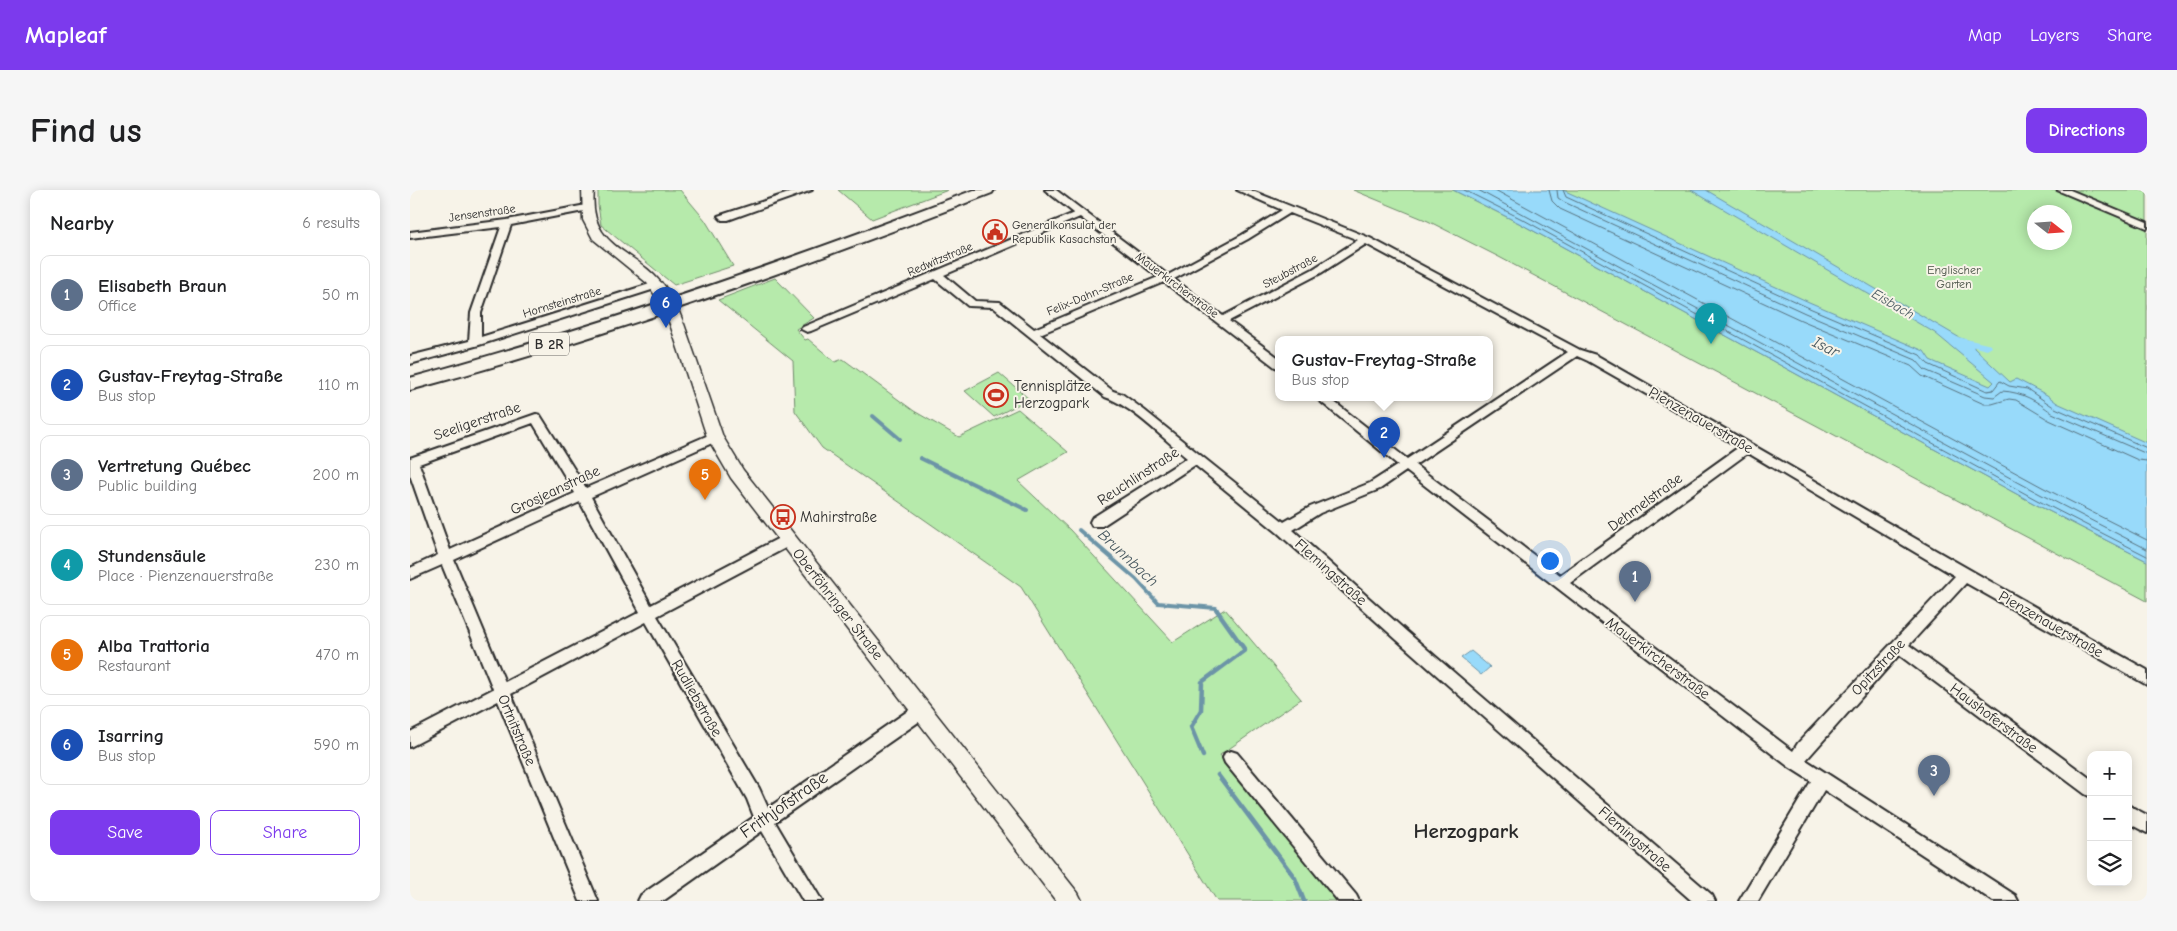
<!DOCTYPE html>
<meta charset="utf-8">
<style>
:root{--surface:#fff;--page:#f6f6f6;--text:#202124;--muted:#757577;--line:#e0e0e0;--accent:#7c3aed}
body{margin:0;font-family:"Comic Neue",sans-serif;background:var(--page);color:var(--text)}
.controls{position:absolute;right:15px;bottom:15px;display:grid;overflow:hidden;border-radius:10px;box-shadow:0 2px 12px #0003}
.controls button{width:45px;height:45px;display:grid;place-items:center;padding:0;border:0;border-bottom:1px solid var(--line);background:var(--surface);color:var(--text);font:25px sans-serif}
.compass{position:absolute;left:1617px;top:15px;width:45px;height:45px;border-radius:50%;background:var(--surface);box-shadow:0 2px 12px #0003;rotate:107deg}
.you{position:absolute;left:1139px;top:370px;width:18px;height:18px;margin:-12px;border:4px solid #fff;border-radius:50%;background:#1a73e8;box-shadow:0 0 0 8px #1a73e833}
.badge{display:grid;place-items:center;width:32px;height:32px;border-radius:50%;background:var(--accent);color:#fff;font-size:16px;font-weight:700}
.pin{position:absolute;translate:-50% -41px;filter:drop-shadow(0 1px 2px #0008)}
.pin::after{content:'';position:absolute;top:26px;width:18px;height:15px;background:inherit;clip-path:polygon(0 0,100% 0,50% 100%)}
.popup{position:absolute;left:865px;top:146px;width:218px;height:65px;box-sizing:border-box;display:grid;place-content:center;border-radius:10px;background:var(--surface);filter:drop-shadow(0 1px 4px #0005);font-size:16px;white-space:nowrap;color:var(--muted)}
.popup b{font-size:19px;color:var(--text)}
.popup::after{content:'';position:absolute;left:50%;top:100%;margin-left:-10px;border:10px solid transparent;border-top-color:var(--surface)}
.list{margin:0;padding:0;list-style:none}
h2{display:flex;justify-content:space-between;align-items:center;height:65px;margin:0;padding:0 20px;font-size:21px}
h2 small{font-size:16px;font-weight:400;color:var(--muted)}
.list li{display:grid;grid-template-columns:32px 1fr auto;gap:15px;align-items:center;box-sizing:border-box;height:80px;margin:0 10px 10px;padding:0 10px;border:1px solid var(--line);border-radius:10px}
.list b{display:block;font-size:19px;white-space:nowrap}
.list p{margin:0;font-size:16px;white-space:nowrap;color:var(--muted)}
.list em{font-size:16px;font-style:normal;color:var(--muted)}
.actions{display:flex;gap:10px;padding:15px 20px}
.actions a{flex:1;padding:11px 0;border:1px solid var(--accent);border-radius:10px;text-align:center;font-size:18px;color:var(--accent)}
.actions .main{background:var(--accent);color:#fff}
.icon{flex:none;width:28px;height:28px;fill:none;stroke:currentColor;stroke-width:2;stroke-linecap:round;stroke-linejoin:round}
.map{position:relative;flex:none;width:1737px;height:711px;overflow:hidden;border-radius:10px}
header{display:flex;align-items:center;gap:30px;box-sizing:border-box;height:70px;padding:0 25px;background:var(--accent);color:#fff}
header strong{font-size:24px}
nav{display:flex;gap:28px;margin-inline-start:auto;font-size:18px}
.intro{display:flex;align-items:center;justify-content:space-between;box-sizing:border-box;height:120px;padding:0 30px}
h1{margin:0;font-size:35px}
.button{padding:12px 22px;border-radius:10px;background:var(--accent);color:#fff;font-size:18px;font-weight:700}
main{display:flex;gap:30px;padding:0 30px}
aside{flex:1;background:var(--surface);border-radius:10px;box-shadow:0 2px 12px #0003}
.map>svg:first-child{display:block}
.green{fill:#b6eaab;stroke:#708a6b;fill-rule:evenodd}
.water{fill:#98dafa;stroke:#6c94a7}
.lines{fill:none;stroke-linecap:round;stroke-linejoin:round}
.shore{stroke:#57717e;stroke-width:1}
.stream-far1{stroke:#6c94a7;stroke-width:4}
.stream{stroke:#6c94a7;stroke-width:4.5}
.canal{fill:#98dafa;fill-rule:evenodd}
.minor-casing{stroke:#2b2b2b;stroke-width:4}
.major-casing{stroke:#2b2b2b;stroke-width:3}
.highway-casing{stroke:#2b2b2b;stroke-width:4}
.minor{fill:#f7f3e8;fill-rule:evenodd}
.major{fill:#f7f3e8;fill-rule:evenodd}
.highway{fill:#f7f3e8;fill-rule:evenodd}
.major-bridge-casing{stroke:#2b2b2b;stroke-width:16;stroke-linecap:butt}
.major-bridge{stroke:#f7f3e8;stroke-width:13}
.labels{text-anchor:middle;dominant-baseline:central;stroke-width:4;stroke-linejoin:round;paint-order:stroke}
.far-street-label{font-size:12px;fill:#2b2b2b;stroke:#f7f3e8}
.far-poi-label{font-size:12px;fill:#2b2b2b;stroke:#f7f3e8;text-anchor:start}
.far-park-label{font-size:12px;fill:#475145;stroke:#f7f3e8}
.far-water-label{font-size:14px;font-style:italic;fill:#46575f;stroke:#f7f3e8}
.shield{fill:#f7f3e8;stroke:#686764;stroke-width:1}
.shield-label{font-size:14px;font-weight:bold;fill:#2b2b2b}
.poi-label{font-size:15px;fill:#2b2b2b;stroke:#f7f3e8;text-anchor:start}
.street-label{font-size:15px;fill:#2b2b2b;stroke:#f7f3e8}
.water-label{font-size:16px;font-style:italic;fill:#46575f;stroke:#f7f3e8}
.near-street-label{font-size:18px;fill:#2b2b2b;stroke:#f7f3e8}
.near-quarter-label{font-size:21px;font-weight:bold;fill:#2b2b2b;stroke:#f7f3e8}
</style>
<header>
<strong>Mapleaf</strong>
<nav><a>Map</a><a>Layers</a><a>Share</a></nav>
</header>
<div class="intro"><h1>Find us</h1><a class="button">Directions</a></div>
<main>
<aside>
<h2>Nearby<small>6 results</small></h2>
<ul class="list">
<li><span class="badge" style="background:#5c6f8a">1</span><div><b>Elisabeth Braun</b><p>Office</p></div><em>50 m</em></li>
<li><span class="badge" style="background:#1a4fb4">2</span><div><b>Gustav-Freytag-Straße</b><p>Bus stop</p></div><em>110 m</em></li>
<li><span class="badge" style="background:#5c6f8a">3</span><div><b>Vertretung Québec</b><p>Public building</p></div><em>200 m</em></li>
<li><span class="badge" style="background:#0f9aa8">4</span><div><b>Stundensäule</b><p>Place · Pienzenauerstraße</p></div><em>230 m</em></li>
<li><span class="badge" style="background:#e8710a">5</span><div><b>Alba Trattoria</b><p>Restaurant</p></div><em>470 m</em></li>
<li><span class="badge" style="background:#1a4fb4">6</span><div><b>Isarring</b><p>Bus stop</p></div><em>590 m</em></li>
</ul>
<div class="actions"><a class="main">Save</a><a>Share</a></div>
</aside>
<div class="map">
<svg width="1737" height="711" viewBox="0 0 1737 711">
<rect width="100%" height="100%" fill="#f7f3e8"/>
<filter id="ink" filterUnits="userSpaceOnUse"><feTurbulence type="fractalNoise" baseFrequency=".02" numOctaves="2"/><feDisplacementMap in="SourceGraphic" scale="10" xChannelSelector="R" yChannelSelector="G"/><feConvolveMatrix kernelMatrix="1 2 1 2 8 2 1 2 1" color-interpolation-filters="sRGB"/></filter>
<g filter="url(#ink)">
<g class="green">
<polygon points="188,0 270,0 295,30 323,76 264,95 191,35 188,15"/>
<polygon points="428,0 538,0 462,29"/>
<polygon points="943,0 1043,0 1109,33 1625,314 1737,371 1737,411 1089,67 1018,31"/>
<path d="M1148 0H1737V258L1579 199ZM1624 22H1654V52H1624Z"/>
<polygon points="365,88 404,128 386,139 395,150 398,149 425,172 433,169 504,221 549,247 608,219 658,262 608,291 660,340 763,452 815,419 891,509 810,565 928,711 807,711 611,397 412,258 385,221 383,171 308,110"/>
<polygon points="589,183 619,209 584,227 555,201"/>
</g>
<g class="water">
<polygon points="1043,0 1153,0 1399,112 1514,161 1520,170 1580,196 1584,192 1525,143 1281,0 1296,0 1550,148 1564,152 1564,158 1600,192 1606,189 1637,205 1647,213 1737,253 1737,371 1625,314 1109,33"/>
<polygon points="1061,461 1080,477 1071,485 1051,468"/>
</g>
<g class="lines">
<g class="shore">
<polyline points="1054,0 1112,29 1627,310 1737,366"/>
<polyline points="1068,0 1630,304 1737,359"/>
<polyline points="1085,0 1634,298 1737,350"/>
<polyline points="1139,0 1142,11 1150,19 1391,130 1501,176 1512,186 1574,214 1582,214 1599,209 1606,210 1639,230 1728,270 1737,271"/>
<path d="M1147 0 1148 8 1154 12 1395 123 1506 170 1515 180 1575 206 1584 207 1592 201C1612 202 1627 211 1642 223L1737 264"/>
<polyline points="1153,0 1156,7 1397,117 1510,165 1518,174 1577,201 1583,200 1590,191 1599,196 1617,199 1645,218 1737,258"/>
</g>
<g class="stream-far1">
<polyline points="463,226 490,249"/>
<polyline points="510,268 617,320"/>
<polyline points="669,340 726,389 748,413 806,418 807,420"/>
</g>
<g class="stream">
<polyline points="793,566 781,537 791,520 792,492 835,460 806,419"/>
<polyline points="808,585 885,688 894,711"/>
</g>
<polygon class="canal" points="1548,147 1581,155 1582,157 1577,160 1544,152 1543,150"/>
<defs>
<g id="minor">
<polygon points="388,0 402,0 318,30 312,30 308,26"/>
<path d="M635 0H646L758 85 832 45 872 20 827 0H840L960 48 1170 160 1186 165C1370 270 1552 377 1737 480V495L1556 393 1499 455 1681 589V607L1675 604 1489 465 1396 570 1605 705 1608 711H1583L1414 600 1348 711H1329L1401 591 1379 577 996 281 970 299 910 323 883 340 997 442 1302 705 1305 711H1282L987 450 868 343 785 275 692 336H682L680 332 682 328 777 268C755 250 721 215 695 207L583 117 558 116 525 89 401 141 397 142 391 139 393 137 664 23ZM880 23 948 50 903 79 813 126 764 89 838 49ZM670 27 748 87 624 139 590 112 565 111 534 85ZM956 54 1158 162 997 269 918 207H905L988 275 960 293 900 317 874 332 734 220 712 204 703 201 630 144 754 92 865 177 869 178V168L819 131 911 83ZM1167 166 1178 171 1329 257 1150 385 1005 275ZM1338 263 1545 386 1388 553 1383 561 1160 393Z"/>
<polygon points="1647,0 1660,0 1737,32 1737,38"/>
<polygon points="176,15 181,18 179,20 101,35 71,123 71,147 243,93 251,93 252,95 251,97 69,155 0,174 0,166 59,151 61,123 91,37 0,48 0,42 97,30"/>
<path d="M126 224 130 225 176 298 301 244H309L311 247 309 250 181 307 241 415 373 346H383L385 350 383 354 247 426 349 598 358 618 505 516 511 514 517 516 519 521 517 526 365 632 412 711H393L352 641 253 711H228L231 705 344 627 337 609 236 432 101 504 188 711H170L88 511 0 557V542L83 499 32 375 0 389V378L28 365 0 285V268ZM123 233 165 303 40 360 9 274ZM170 312 230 422 95 492 44 370Z"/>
<polygon points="821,561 827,563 946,705 949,711 928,711 815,573 813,568 815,563"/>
<polygon points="1718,615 1737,625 1737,643 1718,633"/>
</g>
<g id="major">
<path d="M172 0H184C178 61 226 57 255 98L253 101H243L237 93 183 49 173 30Z"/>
<polygon points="267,130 274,134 313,247 333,280 668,703 672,711 646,711 321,288 297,247 260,134"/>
</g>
<path id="highway" d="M564 0H584L582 3C391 77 198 147 0 200V188C192 136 378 71 564 0Z"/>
</defs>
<use href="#minor" class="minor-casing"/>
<use href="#major" class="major-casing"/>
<use href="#highway" class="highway-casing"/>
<use href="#minor" class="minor"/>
<use href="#major" class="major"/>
<use href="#highway" class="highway"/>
<defs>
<polyline id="major-bridge" points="248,98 259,115 267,134"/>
</defs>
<use href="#major-bridge" class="major-bridge-casing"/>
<use href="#major-bridge" class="major-bridge"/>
</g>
</g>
<defs>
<symbol id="civic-ring" viewBox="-11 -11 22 22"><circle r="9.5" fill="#f7f3e8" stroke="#c8321e" stroke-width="1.5"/><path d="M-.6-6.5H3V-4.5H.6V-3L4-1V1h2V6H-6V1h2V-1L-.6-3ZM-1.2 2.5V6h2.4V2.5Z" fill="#c8321e"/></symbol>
<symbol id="stadium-ring" viewBox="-11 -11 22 22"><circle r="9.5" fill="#f7f3e8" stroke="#c8321e" stroke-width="1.5"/><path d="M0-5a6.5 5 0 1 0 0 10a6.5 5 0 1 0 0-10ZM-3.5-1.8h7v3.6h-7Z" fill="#c8321e"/></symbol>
<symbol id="bus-ring" viewBox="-11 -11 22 22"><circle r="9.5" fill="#f7f3e8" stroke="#c8321e" stroke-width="1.5"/><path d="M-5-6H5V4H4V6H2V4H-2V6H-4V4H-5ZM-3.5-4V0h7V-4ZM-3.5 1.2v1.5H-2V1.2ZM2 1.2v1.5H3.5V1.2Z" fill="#c8321e"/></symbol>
</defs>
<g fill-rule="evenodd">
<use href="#civic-ring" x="571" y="28" width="28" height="28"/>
<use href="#stadium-ring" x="572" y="191" width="28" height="28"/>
<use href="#bus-ring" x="359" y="313" width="28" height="28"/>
</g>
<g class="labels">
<g class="far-street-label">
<text transform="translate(72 23) rotate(-8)">Jensenstraße</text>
<text transform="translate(530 69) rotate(-23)">Redwitzstraße</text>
<text transform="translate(880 81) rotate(-28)">Steubstraße</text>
<text transform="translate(767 95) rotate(37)">Mauerkircherstraße</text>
<text transform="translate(680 104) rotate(-23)">Felix-Dahn-Straße</text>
<text transform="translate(152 112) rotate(-17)">Hornsteinstraße</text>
</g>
<g class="far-poi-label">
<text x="602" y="35">Generalkonsulat der<tspan x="602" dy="14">Republik Kasachstan</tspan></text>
</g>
<g class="far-park-label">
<text x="1544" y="80">Englischer<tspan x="1544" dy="14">Garten</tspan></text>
</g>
<g class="far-water-label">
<text transform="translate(1483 114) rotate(30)">Eisbach</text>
</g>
<rect class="shield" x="119" y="142.5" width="40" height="23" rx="4"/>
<g class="shield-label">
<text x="139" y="154">B 2R</text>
</g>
<g class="poi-label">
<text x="604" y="196">Tennisplätze<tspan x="604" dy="17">Herzogpark</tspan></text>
<text x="390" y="327">Mahirstraße</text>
</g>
<g class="street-label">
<text transform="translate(1291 230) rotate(30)">Pienzenauerstraße</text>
<text transform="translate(67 231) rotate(-19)">Seeligerstraße</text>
<text transform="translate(728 286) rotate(-33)">Reuchlinstraße</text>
<text transform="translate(145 300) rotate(-25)">Grosjeanstraße</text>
<text transform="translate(1235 312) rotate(-36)">Dehmelstraße</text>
<text transform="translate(921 382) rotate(42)">Flemingstraße</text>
<text transform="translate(428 414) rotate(52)">Oberföhringer Straße</text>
<text transform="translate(1641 434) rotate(30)">Pienzenauerstraße</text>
<text transform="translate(1248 468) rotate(37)">Mauerkircherstraße</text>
<text transform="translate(1468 477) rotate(-47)">Opitzstraße</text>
<text transform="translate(287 508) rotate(60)">Rudliebstraße</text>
<text transform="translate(1584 528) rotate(37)">Haushoferstraße</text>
<text transform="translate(107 540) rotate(67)">Ortnitstraße</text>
<text transform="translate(1225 649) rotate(41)">Flemingstraße</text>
</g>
<g class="water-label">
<text transform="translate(1416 157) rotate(26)">Isar</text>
<text transform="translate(718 368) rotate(43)">Brunnbach</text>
</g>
<g class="near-street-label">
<text transform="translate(374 615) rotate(-35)">Frithjofstraße</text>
</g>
<g class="near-quarter-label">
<text x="1056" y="641">Herzogpark</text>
</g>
</g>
</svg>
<div class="controls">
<button>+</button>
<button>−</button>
<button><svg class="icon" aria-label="layers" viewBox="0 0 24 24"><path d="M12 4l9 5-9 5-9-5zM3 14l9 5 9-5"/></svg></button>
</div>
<svg class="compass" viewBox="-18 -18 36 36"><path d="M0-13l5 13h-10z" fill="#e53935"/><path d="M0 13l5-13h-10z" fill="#757577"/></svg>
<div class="you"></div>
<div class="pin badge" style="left:1225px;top:412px;background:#5c6f8a">1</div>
<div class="pin badge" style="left:974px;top:268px;background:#1a4fb4">2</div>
<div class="popup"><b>Gustav-Freytag-Straße</b>Bus stop</div>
<div class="pin badge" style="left:1524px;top:606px;background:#5c6f8a">3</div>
<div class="pin badge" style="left:1301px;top:154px;background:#0f9aa8">4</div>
<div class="pin badge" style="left:295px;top:310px;background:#e8710a">5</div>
<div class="pin badge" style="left:256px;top:138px;background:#1a4fb4">6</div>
</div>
</main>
